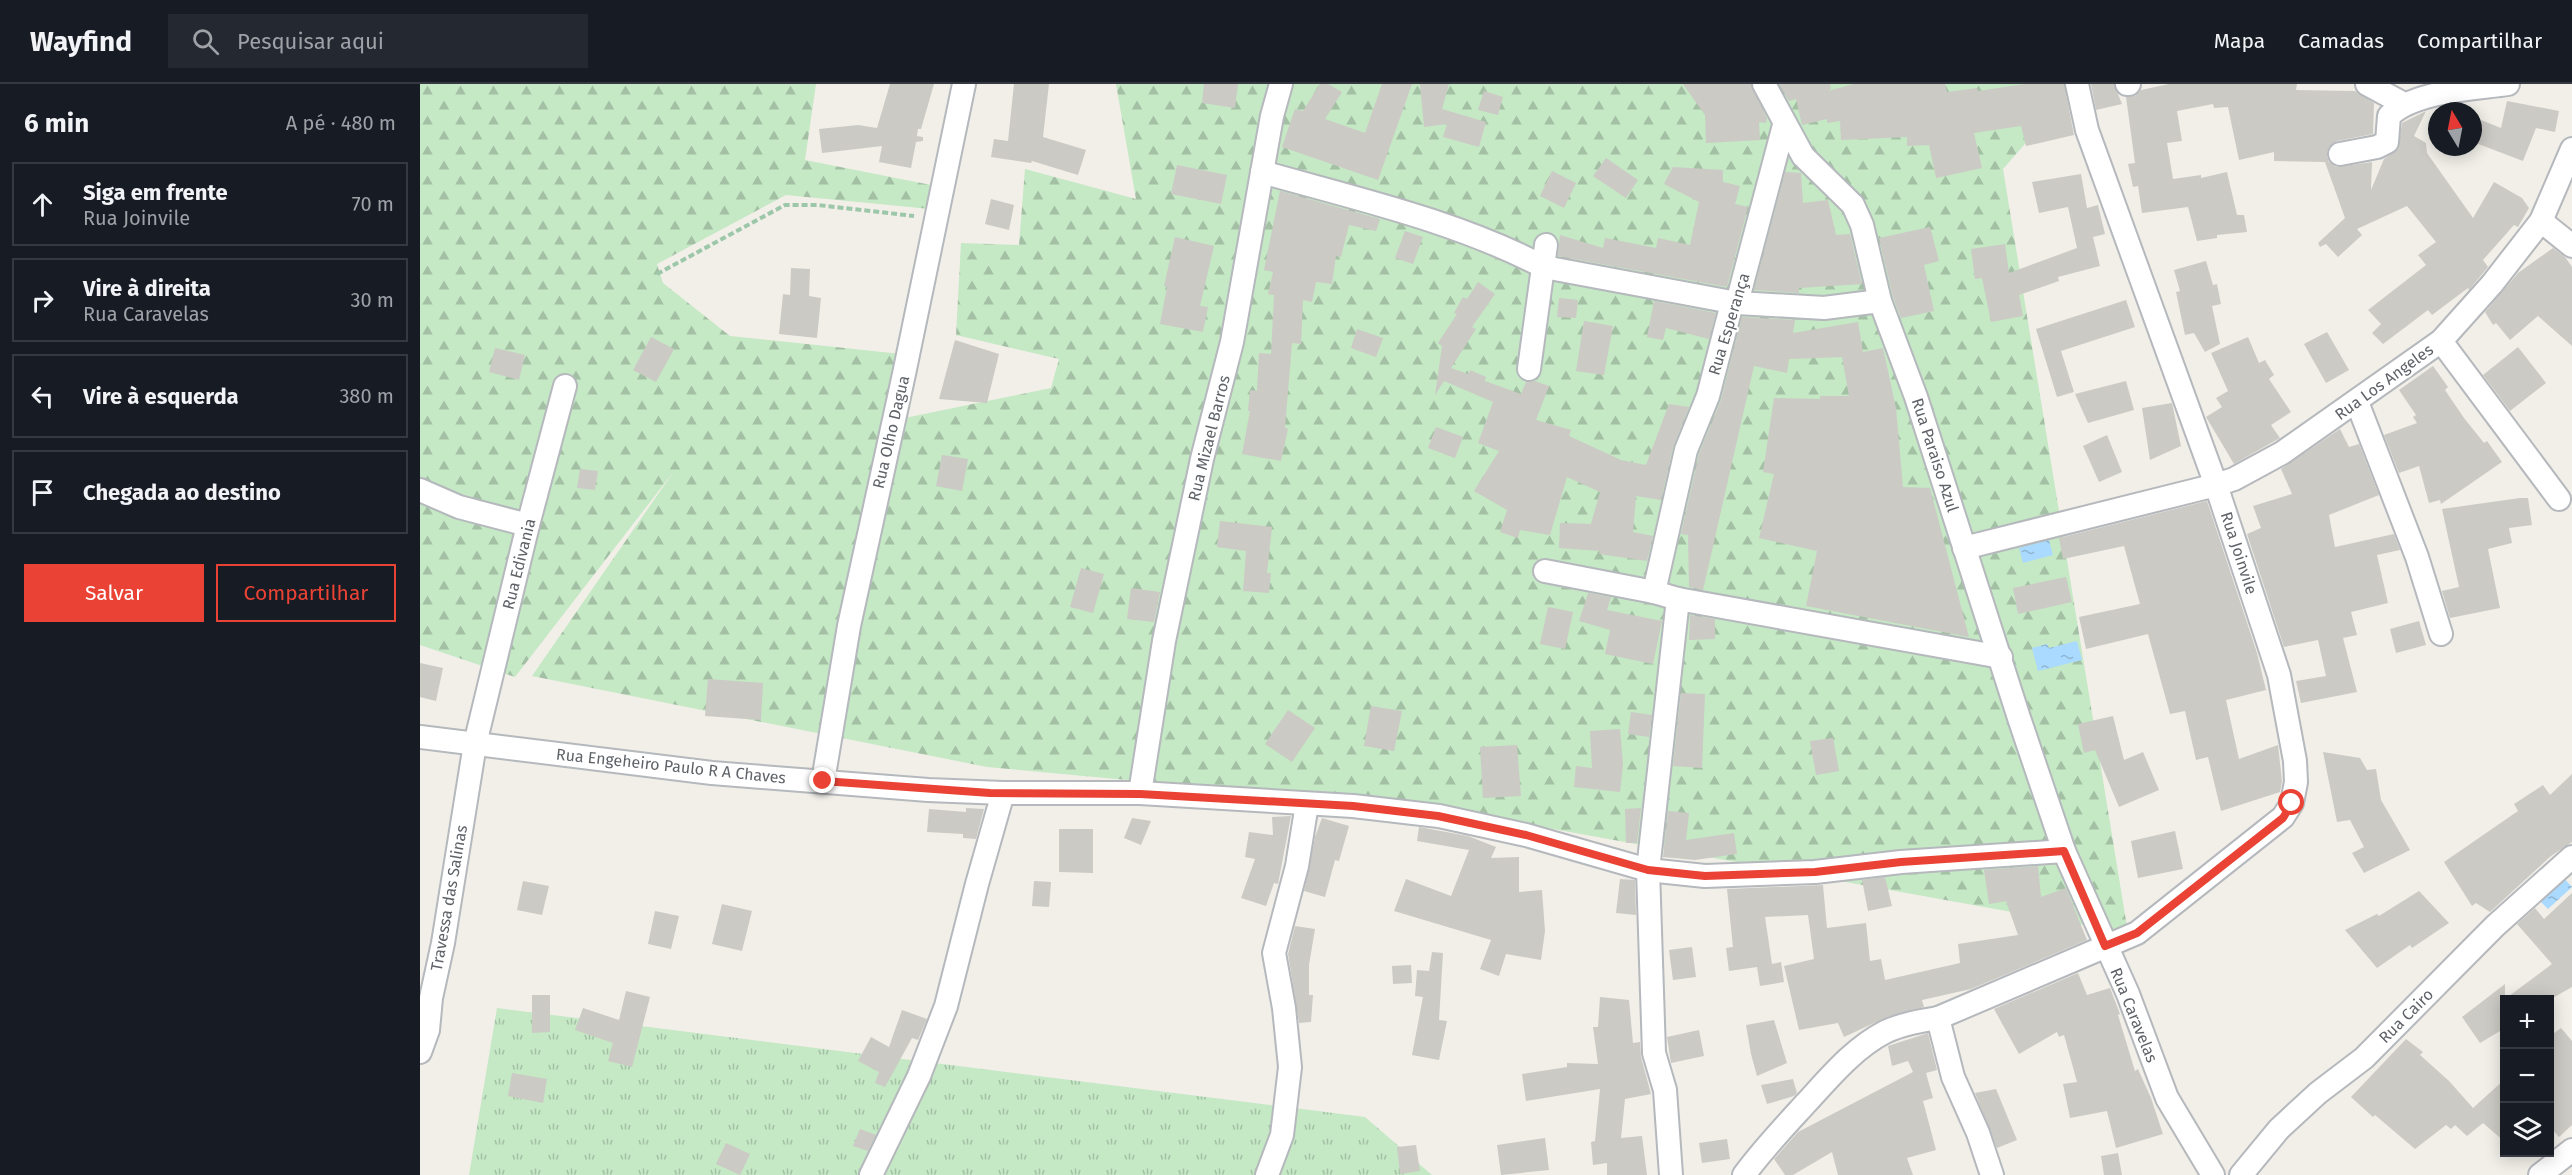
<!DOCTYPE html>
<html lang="pt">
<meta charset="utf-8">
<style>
:root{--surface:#171b24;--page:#242831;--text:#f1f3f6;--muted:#9ea1a6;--line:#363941;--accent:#ea4335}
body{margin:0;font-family:"Fira Sans",sans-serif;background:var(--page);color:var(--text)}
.controls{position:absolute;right:18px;bottom:18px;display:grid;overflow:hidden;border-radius:0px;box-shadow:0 3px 15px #0003}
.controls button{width:54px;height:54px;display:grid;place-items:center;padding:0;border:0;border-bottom:2px solid var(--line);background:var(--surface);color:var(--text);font:30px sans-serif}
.compass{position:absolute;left:2008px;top:18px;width:54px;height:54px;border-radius:50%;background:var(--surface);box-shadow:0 3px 15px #0003;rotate:350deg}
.stop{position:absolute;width:18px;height:18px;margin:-14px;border:4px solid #ea4335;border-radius:50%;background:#fff}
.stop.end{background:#ea4335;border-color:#fff;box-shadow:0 2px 6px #0008}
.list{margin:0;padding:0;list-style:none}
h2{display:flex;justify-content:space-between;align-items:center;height:78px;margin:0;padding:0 24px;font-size:26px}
h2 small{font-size:20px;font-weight:400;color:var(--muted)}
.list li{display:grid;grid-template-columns:39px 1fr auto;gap:18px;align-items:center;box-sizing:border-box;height:84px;margin:0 12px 12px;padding:0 12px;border:2px solid var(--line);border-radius:0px}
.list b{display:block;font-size:22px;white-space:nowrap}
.list p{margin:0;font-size:20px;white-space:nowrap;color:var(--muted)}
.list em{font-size:20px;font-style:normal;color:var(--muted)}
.actions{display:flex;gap:12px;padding:18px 24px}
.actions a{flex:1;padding:14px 0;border:2px solid var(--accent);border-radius:0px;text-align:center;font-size:21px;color:var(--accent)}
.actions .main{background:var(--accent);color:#fff}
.icon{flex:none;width:33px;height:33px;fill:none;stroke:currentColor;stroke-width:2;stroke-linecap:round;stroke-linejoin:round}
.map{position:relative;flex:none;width:2152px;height:1091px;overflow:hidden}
header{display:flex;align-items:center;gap:36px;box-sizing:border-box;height:84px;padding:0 30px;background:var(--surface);border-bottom:2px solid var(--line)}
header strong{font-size:28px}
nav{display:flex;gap:33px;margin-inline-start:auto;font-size:21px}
.search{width:420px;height:54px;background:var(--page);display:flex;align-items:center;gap:15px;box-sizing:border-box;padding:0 21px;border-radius:0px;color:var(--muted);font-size:22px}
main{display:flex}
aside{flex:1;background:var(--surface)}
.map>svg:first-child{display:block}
.grass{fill:url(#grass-tufts)}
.forest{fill:url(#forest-firs)}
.water{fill:url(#water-ripples)}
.building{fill:#cccac5}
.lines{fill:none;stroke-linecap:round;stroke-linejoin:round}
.minor-casing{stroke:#b5b8bc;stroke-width:26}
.path{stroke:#9cc7a9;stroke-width:4;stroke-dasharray:6 3;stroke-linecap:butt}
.minor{stroke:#fff;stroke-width:22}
.route{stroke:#ea4335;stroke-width:8}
.labels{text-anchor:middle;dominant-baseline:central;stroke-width:4.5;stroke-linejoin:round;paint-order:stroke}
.street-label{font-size:16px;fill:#5f6368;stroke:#fff}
</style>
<header>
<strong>Wayfind</strong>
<div class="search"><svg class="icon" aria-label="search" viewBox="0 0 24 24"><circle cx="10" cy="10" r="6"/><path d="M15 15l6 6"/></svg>Pesquisar aqui</div>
<nav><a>Mapa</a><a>Camadas</a><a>Compartilhar</a></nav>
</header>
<main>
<aside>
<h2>6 min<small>A pé · 480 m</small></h2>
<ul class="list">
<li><svg class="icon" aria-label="ahead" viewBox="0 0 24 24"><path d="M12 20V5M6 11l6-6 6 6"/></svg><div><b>Siga em frente</b><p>Rua Joinvile</p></div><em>70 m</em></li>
<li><svg class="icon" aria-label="right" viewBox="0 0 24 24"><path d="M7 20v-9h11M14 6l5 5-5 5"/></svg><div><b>Vire à direita</b><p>Rua Caravelas</p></div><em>30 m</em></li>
<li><svg class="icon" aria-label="left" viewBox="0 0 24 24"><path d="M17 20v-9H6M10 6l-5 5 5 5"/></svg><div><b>Vire à esquerda</b></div><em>380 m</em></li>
<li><svg class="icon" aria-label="arrive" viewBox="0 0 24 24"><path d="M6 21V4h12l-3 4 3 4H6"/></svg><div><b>Chegada ao destino</b></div></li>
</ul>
<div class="actions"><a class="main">Salvar</a><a>Compartilhar</a></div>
</aside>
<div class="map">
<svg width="2152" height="1091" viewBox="0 0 2152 1091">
<defs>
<pattern id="grass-tufts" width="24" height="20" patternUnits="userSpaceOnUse" patternTransform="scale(1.5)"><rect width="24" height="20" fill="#c5e8c5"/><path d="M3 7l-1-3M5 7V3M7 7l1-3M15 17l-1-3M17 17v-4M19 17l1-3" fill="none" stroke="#a3c0a4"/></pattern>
<pattern id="forest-firs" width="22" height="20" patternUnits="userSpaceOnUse" patternTransform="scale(1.5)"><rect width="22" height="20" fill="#c5e8c5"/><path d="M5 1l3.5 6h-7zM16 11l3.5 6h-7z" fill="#a3c0a4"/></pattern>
<pattern id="water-ripples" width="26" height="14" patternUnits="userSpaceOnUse" patternTransform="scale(1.5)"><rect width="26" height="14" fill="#aadaff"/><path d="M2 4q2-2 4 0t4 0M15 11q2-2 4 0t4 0" fill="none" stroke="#8eb4d2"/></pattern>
</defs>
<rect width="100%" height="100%" fill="#f1efe8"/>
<polygon class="grass" points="77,924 945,1033 1012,1091 49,1091"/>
<polygon class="forest" points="0,0 396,0 385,76 516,102 510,125 366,111 237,180 243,199 310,252 481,270 470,337 631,304 639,275 536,251 541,159 599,161 605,85 716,115 696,0 1657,0 1583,85 1708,849 1023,725 567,683 112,592 254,387 95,593 0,561"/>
<g class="water">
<polygon points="1629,456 1633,471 1603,479 1599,464"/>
<polygon points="1657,557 1662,576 1618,587 1612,564 1627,560 1629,564"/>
<polygon points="2142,792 2152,803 2128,825 2118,815"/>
</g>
<g class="building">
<polygon points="470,0 514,0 501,45 498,45 497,52 503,53 503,57 496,58 491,84 459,78 462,62 402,69 399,45 438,41 457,44"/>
<polygon points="594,0 629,0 623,53 666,66 658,91 612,77 611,79 571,73 574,55 588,57"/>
<polygon points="784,0 818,0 815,24 782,19"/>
<polygon points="900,0 908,0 922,8 905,35 945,49 962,0 992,0 958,96 862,63 875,25 883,27"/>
<polygon points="1000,0 1029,0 1022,25 1066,38 1059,63 1023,53 1027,40 1004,43"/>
<polygon points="1263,0 1331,0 1347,34 1346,39 1339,38 1340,56 1286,59 1285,31"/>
<polygon points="1359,0 1410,0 1411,5 1408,7 1434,0 1525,0 1527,8 1557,4 1558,7 1605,0 1644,0 1654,51 1606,62 1601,42 1554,49 1562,84 1516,94 1509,61 1487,62 1487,53 1421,56 1420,37 1407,39 1407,35 1382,41 1376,15 1369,17"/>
<polygon points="1671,0 1694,0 1702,20 1676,26"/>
<polygon points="1749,0 1877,0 1876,6 1935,7 1954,19 1953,50 1917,57 1908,65 1907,72 1909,78 1916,83 1952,78 1951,106 1964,75 1978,65 1982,39 2006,27 1994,52 2006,59 2007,69 2053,134 2074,98 2102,114 2109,124 2098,143 2094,141 2063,176 2068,183 2049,206 2048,204 2012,231 2008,226 1963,260 1952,249 1961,240 1948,226 2006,181 1998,171 2016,158 1987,122 1937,145 1942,151 1918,173 1906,160 1900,163 1898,159 1925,134 1905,78 1854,77 1854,68 1819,76 1808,23 1794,24 1793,20 1757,27 1762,57 1747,59 1753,95 1781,91 1781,94 1807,88 1817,131 1824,131 1827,148 1797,151 1797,154 1777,157 1768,123 1722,129 1718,102 1713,103 1708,80 1715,79 1706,13 1715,12 1721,6"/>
<polygon points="1064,7 1083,13 1078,31 1058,26"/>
<polygon points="2087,17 2139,27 2135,48 2116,44 2103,77 2053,58 2061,36 2081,44"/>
<polygon points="1186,74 1218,96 1206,114 1173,92"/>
<polygon points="757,81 807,91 801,120 751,110"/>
<polygon points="1253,83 1303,86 1303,98 1320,102 1315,120 1328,123 1307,203 1138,172 1140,151 1183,164 1185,154 1236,164 1238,154 1270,161 1279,118 1244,100"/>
<polygon points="1132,87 1156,99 1144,124 1120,112"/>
<polygon points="1365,88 1381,89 1383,119 1408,116 1416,151 1430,150 1442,200 1379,204 1379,209 1334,206"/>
<polygon points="1661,90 1667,124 1678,121 1685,150 1673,153 1680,182 1638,193 1639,197 1599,211 1603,232 1571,238 1562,194 1555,195 1551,165 1585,160 1589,189 1657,164 1648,123 1619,129 1612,98"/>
<polygon points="860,107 960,135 956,147 929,141 921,173 916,172 912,200 896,198 892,218 883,216 881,260 872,259 865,344 868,345 861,377 822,370 830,327 828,327 830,306 837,307 839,269 851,270 854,211 848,210 853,188 844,186"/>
<polygon points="571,115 594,121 589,146 565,140"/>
<polygon points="1510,143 1519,177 1504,181 1514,227 1481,234 1473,213 1459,154"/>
<polygon points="985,147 1003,153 993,180 975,174"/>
<polygon points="755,153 794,162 780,222 788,223 783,248 740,240 747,203 744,202"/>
<polygon points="2133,164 2145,173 2152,183 2152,262 2118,232 2090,256 2076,239 2073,241 2065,228 2098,189"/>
<polygon points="1786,177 1793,201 1797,200 1801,220 1792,222 1800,260 1785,268 1774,249 1765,251 1756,208 1760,207 1754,186"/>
<polygon points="371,184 390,185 389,212 401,214 397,254 359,250 363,210 370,211"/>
<polygon points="1058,198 1075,210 1052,243 1056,245 1031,284 1048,290 1050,286 1066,293 1065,297 1101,310 1106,298 1115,297 1129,302 1116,336 1151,346 1149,352 1201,376 1226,381 1249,320 1269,323 1253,363 1241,416 1216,412 1213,448 1233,452 1227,477 1179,470 1180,467 1139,464 1140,439 1171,440 1180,408 1147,393 1130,451 1100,446 1098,454 1080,448 1087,426 1054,407 1079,367 1058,359 1073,318 1024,297 1015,311 1022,262 1018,259 1037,230 1034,229 1043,213 1047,215"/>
<polygon points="1139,214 1158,216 1156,234 1137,233"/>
<polygon points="1706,216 1715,243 1641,267 1654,308 1637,313 1616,245"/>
<polygon points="1234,217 1296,229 1289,255 1246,244 1243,256 1227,253"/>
<polygon points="1322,233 1375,236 1373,249 1438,238 1443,268 1463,264 1476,324 1483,403 1510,404 1549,553 1386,522 1397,467 1339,454 1354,390 1343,388 1354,314 1400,315 1400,312 1429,312 1422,273 1369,275 1367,289 1334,282 1283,506 1269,503 1268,451 1261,450 1279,370 1301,316"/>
<polygon points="1164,237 1193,242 1184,291 1156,287"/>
<polygon points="937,245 963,254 956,273 931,264"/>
<polygon points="1907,248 1929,286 1906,299 1884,260"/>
<polygon points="231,253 254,265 236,298 213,286"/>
<polygon points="1828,253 1839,279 1845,276 1854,291 1849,295 1871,328 1851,341 1860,354 1814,380 1786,333 1802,323 1796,314 1808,307 1791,269"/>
<polygon points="535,256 579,270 567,319 519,315"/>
<polygon points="2098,263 2126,299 2090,327 2063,291"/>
<polygon points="75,264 105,271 99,296 69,288"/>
<polygon points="2013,282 2028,303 2025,306 2044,334 2064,359 2067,357 2082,378 2021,420 2020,416 2009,419 1999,382 1979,389 1964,351 1997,339 1993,333 1996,331 1979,306"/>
<polygon points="1706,297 1714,326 1668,339 1655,310"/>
<polygon points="1752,319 1761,362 1730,376 1722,324"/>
<polygon points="1016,343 1043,353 1035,374 1008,364"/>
<polygon points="1920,345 1929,363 1939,360 1959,411 1909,431 1915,463 1974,450 1980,466 1957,471 1968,519 1931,528 1937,551 1923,554 1937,608 1881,619 1876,597 1906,592 1898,556 1864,563 1827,450 1841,444 1833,422 1872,410 1861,385"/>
<polygon points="1687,351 1702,388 1679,398 1663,362"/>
<polygon points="522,371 548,375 542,407 516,402"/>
<polygon points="160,385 178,387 175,406 157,404"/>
<polygon points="2100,414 2108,414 2112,441 2089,444 2092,459 2068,465 2080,524 2030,534 2022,507 2039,503 2022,425"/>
<polygon points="1787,417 1837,569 1846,606 1806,616 1819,675 1858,661 1862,697 1860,708 1801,727 1788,673 1776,676 1765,627 1750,630 1728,550 1666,565 1659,533 1720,520 1704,462 1643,475 1639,454"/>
<polygon points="800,437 852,443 847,489 851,489 849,509 823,507 826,467 797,463"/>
<polygon points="661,484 684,490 673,529 650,523"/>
<polygon points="1646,493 1652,518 1598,530 1593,504"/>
<polygon points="711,504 740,508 734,538 707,535"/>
<polygon points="1168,509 1191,513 1187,526 1242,537 1233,580 1185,570 1190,546 1159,537"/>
<polygon points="1128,523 1153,528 1145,565 1120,560"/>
<polygon points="1270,531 1295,535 1295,555 1269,556"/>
<polygon points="1999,537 2006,561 1976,569 1970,545"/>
<polygon points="0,579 23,584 16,617 0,613"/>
<polygon points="288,595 343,599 341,636 285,632"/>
<polygon points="1261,609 1285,610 1282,684 1253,682"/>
<polygon points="951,622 982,627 974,667 944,662"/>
<polygon points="868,626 895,644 872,678 845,660"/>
<polygon points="1211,628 1232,631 1229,653 1208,650"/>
<polygon points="1693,632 1704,676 1723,668 1739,706 1699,723 1675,666 1664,669 1658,640"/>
<polygon points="1200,645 1203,680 1200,708 1154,703 1156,682 1172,684 1170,647"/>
<polygon points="1413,654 1419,687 1396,691 1390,657"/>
<polygon points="1097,661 1101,712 1063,714 1060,663"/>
<polygon points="1903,668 1940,674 1947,686 1956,685 1961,716 1990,766 1944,789 1932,769 1944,763 1930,736 1917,738"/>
<polygon points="2152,690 2152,758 2131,772 2070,828 2056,819 2052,822 2024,778 2098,727 2094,720 2123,701 2130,711"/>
<polygon points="546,724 564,725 556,755 543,754 543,750 507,748 509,725 546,728"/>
<polygon points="1221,724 1217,759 1206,759 1205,725"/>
<polygon points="1248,727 1269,729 1266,756 1314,749 1317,770 1275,776 1243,773"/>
<polygon points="871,732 858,800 854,799 846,822 821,814 835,775 825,773 829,748 853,751 852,733"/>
<polygon points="712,734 731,737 721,761 704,754"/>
<polygon points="902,734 929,742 919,777 915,776 905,813 884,807 895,753"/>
<polygon points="999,743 1048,752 1076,763 1071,774 1099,773 1099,808 1122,806 1125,847 1121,876 1086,870 1079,892 1060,885 1071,856 974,827 986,795 1031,812 1049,766 997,757"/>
<polygon points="639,745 673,745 673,789 639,788"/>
<polygon points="1755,747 1763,785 1718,794 1711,757"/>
<polygon points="1618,782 1621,813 1646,804 1667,856 1551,905 1502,916 1504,923 1467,933 1424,953 1418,939 1379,946 1364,882 1394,875 1388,831 1345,833 1352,880 1361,878 1364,898 1340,902 1337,883 1309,887 1306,864 1313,863 1307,805 1403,801 1407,844 1446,839 1450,877 1461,875 1465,896 1540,879 1538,860 1598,851 1586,817 1569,820 1564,786"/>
<polygon points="1465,793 1472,822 1448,827 1442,796"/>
<polygon points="1200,795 1215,796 1216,831 1196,829"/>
<polygon points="103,797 129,802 122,831 97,826"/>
<polygon points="614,797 631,798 629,823 612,822"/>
<polygon points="1999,807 2029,839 1992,864 1990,861 1957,884 1925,846 1957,830 1959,832"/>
<polygon points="2152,809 2152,903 2131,915 2085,915 2085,944 2060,959 2042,933 2085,900 2085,915 2132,880 2097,840 2115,824 2124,835"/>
<polygon points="302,820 332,827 322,867 292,860"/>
<polygon points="235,827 259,832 251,865 228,860"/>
<polygon points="875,842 895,845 889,881 889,911 893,911 891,938 879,939 868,870"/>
<polygon points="1272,863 1276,893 1253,896 1249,866"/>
<polygon points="1012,868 1023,869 1019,936 1027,937 1019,976 992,971 1003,913 995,912 997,886 1009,887"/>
<polygon points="991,881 992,899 973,900 972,882"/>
<polygon points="1658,889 1667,911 1690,904 1700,930 1698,931 1715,987 1718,985 1731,1014 1743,1050 1696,1064 1687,1027 1650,1034 1643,1000 1657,998 1644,951 1639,953 1637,948 1599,970 1574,925"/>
<polygon points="206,907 230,913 212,983 188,977 193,959 155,946 163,924 199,936"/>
<polygon points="112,911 130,911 130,948 112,949"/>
<polygon points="1180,913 1209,916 1213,959 1220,958 1221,973 1231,1010 1205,1015 1201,1054 1222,1052 1227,1091 1187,1091 1187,1079 1173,1081 1171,1058 1175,1057 1180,1005 1106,1017 1102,990 1147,983 1147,979 1178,980 1173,943 1178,943"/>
<polygon points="482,926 507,935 498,956 492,954 465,1003 455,999 459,988 438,977 451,953 469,963"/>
<polygon points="1354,936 1367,979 1337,992 1331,970 1326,941"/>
<polygon points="2141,944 2152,957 2152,1041 2139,1053 2130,1043 2130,952"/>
<polygon points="1279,946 1284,972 1251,979 1247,953"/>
<polygon points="1508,949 1517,986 1506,989 1513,1014 1503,1017 1516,1066 1487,1074 1493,1091 1418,1091 1412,1068 1373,1091 1365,1091 1354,1075 1378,1048 1493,988 1488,977 1472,982 1468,962"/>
<polygon points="1986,955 2003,968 2000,971 2029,997 2053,1024 2085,995 2085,1058 2063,1039 2047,1052 2035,1041 2031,1045 2026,1041 1995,1065 1955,1031 1953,1033 1931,1013"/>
<polygon points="92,989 127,995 123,1019 88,1012"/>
<polygon points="1373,995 1377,1009 1374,1012 1347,1020 1341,1001"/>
<polygon points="1576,1005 1597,1056 1577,1064 1555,1009"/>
<polygon points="440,1045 456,1051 448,1067 433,1062"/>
<polygon points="1125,1054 1129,1086 1081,1091 1077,1061"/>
<polygon points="1307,1055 1310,1075 1282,1079 1279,1059"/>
<polygon points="306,1059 330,1070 320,1091 296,1080"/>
<polygon points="996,1061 1000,1087 980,1090 977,1063"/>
<polygon points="1698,1069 1702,1091 1684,1091 1681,1072"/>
</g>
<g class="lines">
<defs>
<g id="minor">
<polyline points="1344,0 1383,72 1433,121 1442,141 1460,217 1496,313 1599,634 1644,767 1708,910 1747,1014 1793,1091"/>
<polyline points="1707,0 1709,0"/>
<polyline points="1947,0 1984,20"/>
<path d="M1920 70 1957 63 1967 58 1969 32C1994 7 2054 5 2088 0"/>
<path d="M842 88C937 115 1036 137 1124 183L1317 219 1404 224 1460 217"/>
<polyline points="2121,137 2152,162"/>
<polyline points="2021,257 2139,415"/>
<polyline points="1109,285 1126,161"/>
<polyline points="1937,318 1997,473 2021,550"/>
<polyline points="0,406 39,423 108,441"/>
<polyline points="1544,464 1796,401 1814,395 1862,369 2021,257 2072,200 2121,137 2152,65"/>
<polyline points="1125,487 1234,508 1258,515 1581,573"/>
<polyline points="1234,508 1266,366 1288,312 1311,223 1317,219 1364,41"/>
<polyline points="0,653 292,689 508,706 583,709 720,709 933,722 1019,732 1106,751 1228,786 1285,792 1395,788 1481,778 1644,767"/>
<polyline points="403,697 429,542 484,290 544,0"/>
<polyline points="720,709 744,557 782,375 812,258 852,32 861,0"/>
<polyline points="1518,934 1533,993 1558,1049 1572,1091"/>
<polyline points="0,968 8,946 11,914 23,859 55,660 108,441 145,302"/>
<polyline points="451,1091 499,992 526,922 557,800 583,709"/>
<polyline points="847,1091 862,1051 870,983 864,924 854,869 877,782 887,720"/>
<polyline points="1251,1091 1245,1006 1234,969 1228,786 1258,515"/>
<path d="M1324 1091C1343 1065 1365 1042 1387 1018 1410 993 1434 964 1465 948 1482 940 1500 937 1518 934L1717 849 1863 733 1872 719 1876 698 1875 677 1859 591 1796 401 1667 46 1657 0"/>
<polyline points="1821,1091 1859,1045 1898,1009 1944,974 2075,842 2152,773"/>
<polyline points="2120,1091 2152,1066"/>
</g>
</defs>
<use href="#minor" class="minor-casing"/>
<polyline class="path" points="237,190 365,121 398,121 494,132"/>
<use href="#minor" class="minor"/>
</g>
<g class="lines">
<polyline class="route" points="403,697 570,709 720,710 933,722 1018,732 1106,751 1228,786 1285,792 1395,788 1481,778 1644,767 1685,862 1717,849 1863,734 1872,719"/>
</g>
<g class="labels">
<g class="street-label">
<text transform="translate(1309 240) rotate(-73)">Rua Esperança</text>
<text transform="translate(1964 298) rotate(-36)">Rua Los Angeles</text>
<text transform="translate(471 348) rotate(-77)">Rua Olho Dagua</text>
<text transform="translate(789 354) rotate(-76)">Rua Mizael Barros</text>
<text transform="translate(1515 371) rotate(72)">Rua Paraiso Azul</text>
<text transform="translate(1819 469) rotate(72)">Rua Joinvile</text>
<text transform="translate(99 480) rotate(-76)">Rua Edivania</text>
<text transform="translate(251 682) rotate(6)">Rua Engeheiro Paulo R A Chaves</text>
<text transform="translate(29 814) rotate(-80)">Travessa das Salinas</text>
<text transform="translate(1714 931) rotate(68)">Rua Caravelas</text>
<text transform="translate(1986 932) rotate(-45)">Rua Cairo</text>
</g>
</g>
</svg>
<div class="controls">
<button>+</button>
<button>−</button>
<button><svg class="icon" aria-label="layers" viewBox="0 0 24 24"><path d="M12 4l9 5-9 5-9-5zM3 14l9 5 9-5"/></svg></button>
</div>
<svg class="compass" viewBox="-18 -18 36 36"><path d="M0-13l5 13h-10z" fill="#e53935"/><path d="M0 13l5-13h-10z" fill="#9ea1a6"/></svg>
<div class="stop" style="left:1872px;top:719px"></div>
<div class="stop end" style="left:403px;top:697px"></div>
</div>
</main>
